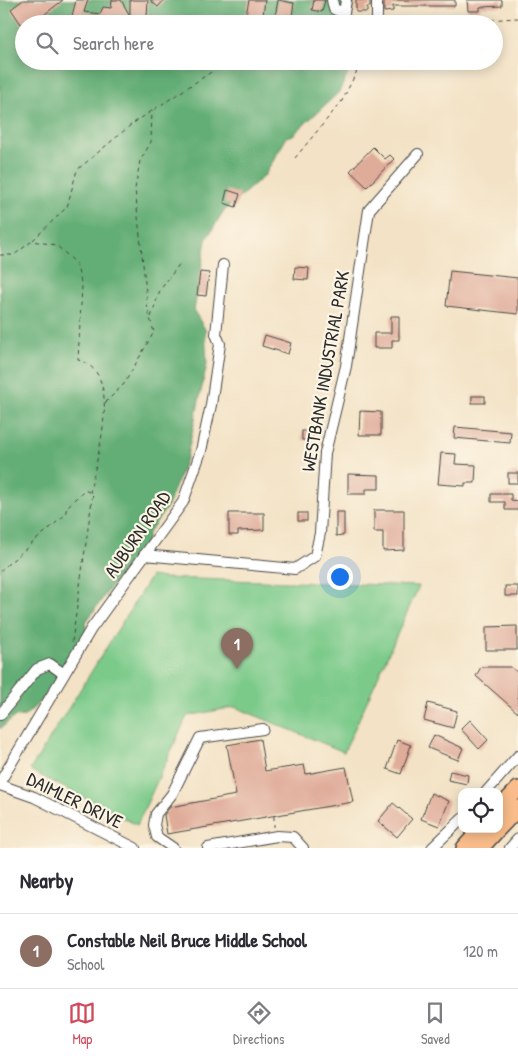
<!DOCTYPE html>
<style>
:root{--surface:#fff;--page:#f2f2f3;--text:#2b2b33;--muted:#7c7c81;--line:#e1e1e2;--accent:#d1495b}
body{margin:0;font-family:"Patrick Hand",sans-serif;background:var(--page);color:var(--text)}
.controls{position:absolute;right:15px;bottom:15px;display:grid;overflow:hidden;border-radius:10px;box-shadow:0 2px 12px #0003}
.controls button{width:45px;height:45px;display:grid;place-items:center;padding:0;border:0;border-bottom:1px solid var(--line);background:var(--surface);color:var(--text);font:25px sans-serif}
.you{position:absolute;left:339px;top:576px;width:18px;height:18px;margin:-12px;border:4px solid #fff;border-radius:50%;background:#1a73e8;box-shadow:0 0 0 8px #1a73e833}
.badge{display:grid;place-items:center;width:32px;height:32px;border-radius:50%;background:var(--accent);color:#fff;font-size:16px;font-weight:700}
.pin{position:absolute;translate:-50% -41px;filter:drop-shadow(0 1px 2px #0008)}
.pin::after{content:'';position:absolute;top:26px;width:18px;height:15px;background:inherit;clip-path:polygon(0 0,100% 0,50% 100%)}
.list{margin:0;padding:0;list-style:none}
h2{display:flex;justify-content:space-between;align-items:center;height:65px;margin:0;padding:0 20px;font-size:21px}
h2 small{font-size:16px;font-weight:400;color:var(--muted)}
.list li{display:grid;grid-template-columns:32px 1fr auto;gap:15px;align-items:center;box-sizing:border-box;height:75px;padding:0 20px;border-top:1px solid var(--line)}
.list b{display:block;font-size:19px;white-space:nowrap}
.list p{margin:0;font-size:16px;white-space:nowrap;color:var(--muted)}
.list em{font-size:16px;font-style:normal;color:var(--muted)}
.icon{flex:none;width:28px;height:28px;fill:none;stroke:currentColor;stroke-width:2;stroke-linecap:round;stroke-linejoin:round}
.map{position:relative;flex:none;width:518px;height:848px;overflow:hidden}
.search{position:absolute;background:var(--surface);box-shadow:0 2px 12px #0003;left:15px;right:15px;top:15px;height:55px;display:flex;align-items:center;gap:12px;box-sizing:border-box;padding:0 18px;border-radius:28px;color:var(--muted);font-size:19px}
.sheet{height:140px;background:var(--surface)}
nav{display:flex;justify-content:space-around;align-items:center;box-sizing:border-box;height:70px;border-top:1px solid var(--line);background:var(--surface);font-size:14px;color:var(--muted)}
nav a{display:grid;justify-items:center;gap:2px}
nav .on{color:var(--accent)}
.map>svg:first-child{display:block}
.green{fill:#7bca8a;stroke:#537a5a}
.forest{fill:#64ae76;stroke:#486c50}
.building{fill:#e0ac9a}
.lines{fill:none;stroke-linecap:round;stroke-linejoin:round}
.minor-casing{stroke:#494642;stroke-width:12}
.highway-casing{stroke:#494642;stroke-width:18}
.path{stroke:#494642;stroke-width:1;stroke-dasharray:4 4;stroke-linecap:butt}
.minor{stroke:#fff;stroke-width:10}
.highway{stroke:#f9bc8a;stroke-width:15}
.labels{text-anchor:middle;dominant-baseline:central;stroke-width:4.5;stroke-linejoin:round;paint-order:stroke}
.street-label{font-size:19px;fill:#2b2b2b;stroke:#fcf5e5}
</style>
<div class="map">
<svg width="518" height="848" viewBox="0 0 518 848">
<rect width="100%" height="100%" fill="#fcf5e5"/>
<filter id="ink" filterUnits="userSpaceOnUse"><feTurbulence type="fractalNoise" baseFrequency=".02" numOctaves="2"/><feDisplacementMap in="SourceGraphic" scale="10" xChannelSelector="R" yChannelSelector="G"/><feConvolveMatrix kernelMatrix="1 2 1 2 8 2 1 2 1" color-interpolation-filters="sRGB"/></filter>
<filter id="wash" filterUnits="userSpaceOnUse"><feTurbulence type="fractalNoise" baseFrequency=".0096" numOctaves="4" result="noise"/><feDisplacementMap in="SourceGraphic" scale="20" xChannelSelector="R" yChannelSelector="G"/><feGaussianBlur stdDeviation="1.12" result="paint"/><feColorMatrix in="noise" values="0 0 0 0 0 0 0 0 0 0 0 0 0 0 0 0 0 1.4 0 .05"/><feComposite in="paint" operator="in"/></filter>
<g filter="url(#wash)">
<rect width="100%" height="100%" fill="#f3e2c5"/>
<polygon class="green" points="151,576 164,578 419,586 344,752 235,707 187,716 137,825 30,770"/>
<polygon class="forest" points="0,0 355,0 350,21 362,21 362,24 24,24 24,61 354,61 339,92 293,135 287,137 265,175 223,212 206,240 194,311 205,329 207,364 187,456 168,506 148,533 147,542 117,578 86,622 86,636 46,696 25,716 14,717 0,729"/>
<g id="blocks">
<g class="building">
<polygon points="23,0 63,0 40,18 39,16 28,24 21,24 11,9"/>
<polygon points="76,0 88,0 84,12 100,14 103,7 111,8 112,0 121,0 129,14 127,24 70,24"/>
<polygon points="130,0 148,0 147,17 130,17"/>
<polygon points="150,0 164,0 158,7"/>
<polygon points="249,0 265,0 262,23 245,20"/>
<polygon points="278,0 294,3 292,16 286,15 285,19 275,17"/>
<polygon points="314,0 325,0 322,12 312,10"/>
<polygon points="356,0 370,0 370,7 367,7 367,12 356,12"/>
<polygon points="384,0 455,0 455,6 393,6 393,11 384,12"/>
<polygon points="467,0 502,0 502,6 480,7 480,11 468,11"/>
<polygon points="373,147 385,159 390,155 394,159 367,187 350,171"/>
<polygon points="227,190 240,194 236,207 224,203"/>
<polygon points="295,267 309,268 308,280 294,279"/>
<polygon points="450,271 518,278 518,314 446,306"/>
<polygon points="200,272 209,273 206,296 197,295"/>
<polygon points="391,316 399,316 399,340 392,340 392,348 374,348 374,333 391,333"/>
<polygon points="265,335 291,343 288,354 262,346"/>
<rect x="472" y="396" width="13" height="7"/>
<polygon points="360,411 381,412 381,435 359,435"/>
<polygon points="455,427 511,432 510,443 454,438"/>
<rect x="302" y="431" width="11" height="9"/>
<polygon points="441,453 456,454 455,464 476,465 475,483 465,483 465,486 438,484"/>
<rect x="508" y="473" width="10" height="10"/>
<polygon points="348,474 379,475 379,489 366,489 366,494 348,494"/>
<polygon points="491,494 511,494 511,500 518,501 518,510 505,510 505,502 491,502"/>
<polygon points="374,510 404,510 404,550 383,551 383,532 374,532"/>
<polygon points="336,512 344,512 344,535 336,536"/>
<polygon points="229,513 264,513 264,530 238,531 238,535 229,535"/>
<rect x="298" y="513" width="9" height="8"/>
<rect x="505" y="586" width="13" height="10"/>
<polygon points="517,626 517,650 486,650 486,627"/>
<polygon points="481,667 511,667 518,673 518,713 476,676"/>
<polygon points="428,703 457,711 453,728 424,720"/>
<polygon points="470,720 488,740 479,749 461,729"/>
<polygon points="434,735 463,748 458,760 428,748"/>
<polygon points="260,739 265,771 304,765 306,774 346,767 353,802 167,834 164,815 170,807 236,795 227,745"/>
<polygon points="397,740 411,745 401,774 387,769"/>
<polygon points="450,771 468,775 467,784 448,780"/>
<polygon points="431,793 449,801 439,826 421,819"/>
<polygon points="393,803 412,819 397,837 378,821"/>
</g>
</g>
</g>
<g filter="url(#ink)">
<use href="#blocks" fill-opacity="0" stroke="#494642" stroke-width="1"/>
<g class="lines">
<defs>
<g id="minor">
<polyline points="332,0 334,9 344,13 346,0"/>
<polyline points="377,18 377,0"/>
<polyline points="144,555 295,569 315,556 320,533 325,453 346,366 369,210 418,154"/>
<polyline points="0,715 37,669 50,664 64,674"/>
<polyline points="0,782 91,629 183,502 201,451 211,405 220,344 216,334 223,265"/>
<polyline points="0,785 34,797 135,848"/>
<polyline points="486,792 518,756"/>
<polyline points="173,848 157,837 154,825 156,814 172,794 200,738 263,729"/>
<polyline points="208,848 277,836 293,837 303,848"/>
<polyline points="432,848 462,819"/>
<polyline points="510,848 518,839"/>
</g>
<g id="highway">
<polyline points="499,809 518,789"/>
<polyline points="499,828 518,808"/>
<polyline points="464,848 481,829"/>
<polyline points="481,848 498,829"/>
</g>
</defs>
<use href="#minor" class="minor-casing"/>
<use href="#highway" class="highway-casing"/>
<g class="path">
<path d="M387 20C429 30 475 20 518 18"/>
<polyline points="266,24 268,15"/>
<polyline points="295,158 342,101 362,61"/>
<polyline points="33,240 67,207 77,170 132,124 228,61"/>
<path d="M0 255H14L32 241 56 245 76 263 82 286 78 360C125 372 96 459 90 492L93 493 72 642"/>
<polyline points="151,317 160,290 181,262"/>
<polyline points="105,403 124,384 154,332 148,311 135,189 140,161 151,142 152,110"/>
<polyline points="0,571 65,515 67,507 84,490 89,492"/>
<polyline points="274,816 274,827"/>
</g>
<use href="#minor" class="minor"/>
<use href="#highway" class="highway"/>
</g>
</g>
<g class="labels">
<g class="street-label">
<text transform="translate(325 371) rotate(-80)">WESTBANK INDUSTRIAL PARK</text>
<text transform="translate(137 534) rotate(-55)">AUBURN ROAD</text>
<text transform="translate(75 800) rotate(26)">DAIMLER DRIVE</text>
</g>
</g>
</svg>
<div class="controls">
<button><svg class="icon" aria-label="locate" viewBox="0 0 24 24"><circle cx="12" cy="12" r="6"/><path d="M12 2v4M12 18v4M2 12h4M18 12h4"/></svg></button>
</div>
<div class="you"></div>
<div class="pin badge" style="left:237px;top:669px;background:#8d6e63">1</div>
<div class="search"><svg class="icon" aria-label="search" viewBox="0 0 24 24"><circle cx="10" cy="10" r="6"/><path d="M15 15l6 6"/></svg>Search here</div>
</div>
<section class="sheet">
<h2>Nearby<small></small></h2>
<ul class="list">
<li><span class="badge" style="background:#8d6e63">1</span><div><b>Constable Neil Bruce Middle School</b><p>School</p></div><em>120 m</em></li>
</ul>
</section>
<nav>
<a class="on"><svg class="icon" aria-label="map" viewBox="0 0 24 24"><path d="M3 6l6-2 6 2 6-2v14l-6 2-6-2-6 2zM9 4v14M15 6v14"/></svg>Map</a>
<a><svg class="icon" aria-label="directions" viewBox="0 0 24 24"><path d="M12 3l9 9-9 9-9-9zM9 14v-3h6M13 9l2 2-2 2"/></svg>Directions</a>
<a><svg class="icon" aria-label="saved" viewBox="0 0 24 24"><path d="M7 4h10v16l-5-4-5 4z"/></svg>Saved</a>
</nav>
